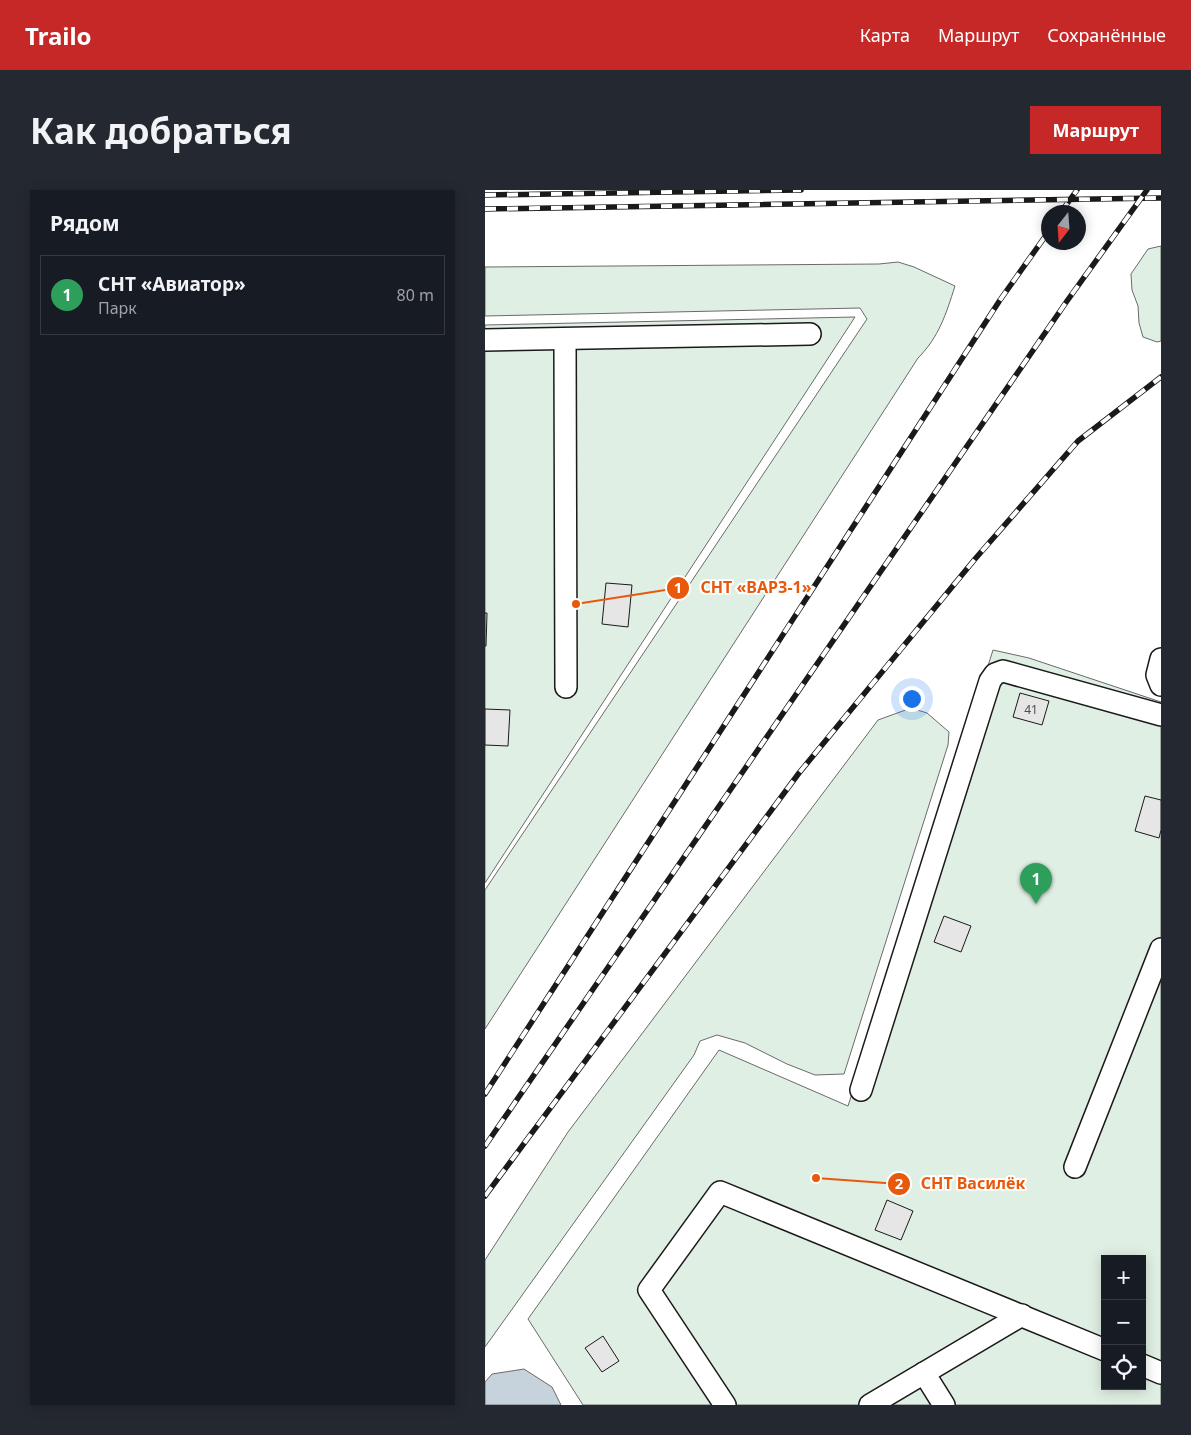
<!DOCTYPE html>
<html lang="ru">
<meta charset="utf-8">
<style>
:root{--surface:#171b24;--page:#242831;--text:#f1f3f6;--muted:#9ea1a6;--line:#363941;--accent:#c62828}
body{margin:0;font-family:"Noto Sans",sans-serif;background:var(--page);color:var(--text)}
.controls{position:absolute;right:15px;bottom:15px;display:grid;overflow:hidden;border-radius:0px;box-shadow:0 2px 12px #0003}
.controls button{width:45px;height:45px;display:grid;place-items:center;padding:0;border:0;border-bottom:1px solid var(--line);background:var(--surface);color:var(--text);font:25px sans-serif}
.compass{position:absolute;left:556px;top:15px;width:45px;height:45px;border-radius:50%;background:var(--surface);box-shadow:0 2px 12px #0003;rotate:197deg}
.you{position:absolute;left:426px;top:508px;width:18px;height:18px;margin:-12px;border:4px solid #fff;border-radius:50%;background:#1a73e8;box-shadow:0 0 0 8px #1a73e833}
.badge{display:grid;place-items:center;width:32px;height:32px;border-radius:50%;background:var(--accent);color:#fff;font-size:16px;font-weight:700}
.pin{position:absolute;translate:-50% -41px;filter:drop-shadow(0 1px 2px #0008)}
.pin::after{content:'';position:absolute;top:26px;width:18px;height:15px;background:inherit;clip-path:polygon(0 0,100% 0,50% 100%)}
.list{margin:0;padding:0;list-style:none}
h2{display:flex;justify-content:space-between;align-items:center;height:65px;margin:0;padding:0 20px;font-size:21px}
h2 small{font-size:16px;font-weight:400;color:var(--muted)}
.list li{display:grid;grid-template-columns:32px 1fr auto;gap:15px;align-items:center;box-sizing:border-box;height:80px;margin:0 10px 10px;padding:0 10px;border:1px solid var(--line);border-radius:0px}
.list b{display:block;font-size:19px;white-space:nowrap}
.list p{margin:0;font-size:16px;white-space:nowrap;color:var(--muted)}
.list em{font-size:16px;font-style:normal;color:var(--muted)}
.icon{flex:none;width:28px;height:28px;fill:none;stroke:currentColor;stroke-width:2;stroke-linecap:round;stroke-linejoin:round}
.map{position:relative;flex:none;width:676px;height:1215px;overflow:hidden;border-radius:0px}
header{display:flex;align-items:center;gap:30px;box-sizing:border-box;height:70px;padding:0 25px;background:var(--accent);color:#fff}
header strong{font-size:24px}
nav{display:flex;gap:28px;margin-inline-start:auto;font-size:18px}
.intro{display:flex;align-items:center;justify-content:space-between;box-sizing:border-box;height:120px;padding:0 30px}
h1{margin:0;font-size:35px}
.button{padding:12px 22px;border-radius:0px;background:var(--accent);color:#fff;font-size:18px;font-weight:700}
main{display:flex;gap:30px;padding:0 30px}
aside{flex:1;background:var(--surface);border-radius:0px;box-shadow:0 2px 12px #0003}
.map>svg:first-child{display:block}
.green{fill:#e0efe3;stroke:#6a6a6a;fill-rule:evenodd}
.water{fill:#c6d2dc;stroke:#6a6a6a}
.building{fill:#e6e6e6;stroke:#1a1a1a}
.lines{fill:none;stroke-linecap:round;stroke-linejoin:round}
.minor-casing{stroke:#1a1a1a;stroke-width:24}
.minor{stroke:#fff;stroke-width:21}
.rail-casing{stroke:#1a1a1a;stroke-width:5.5}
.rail{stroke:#fff;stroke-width:4;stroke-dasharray:11;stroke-linecap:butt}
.labels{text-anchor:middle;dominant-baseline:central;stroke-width:4;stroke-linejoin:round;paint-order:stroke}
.number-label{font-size:12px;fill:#4d4d4d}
.leader{fill:none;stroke:#e8590c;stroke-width:2}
.callout-dot{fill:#e8590c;stroke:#fff;stroke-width:2}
.mark-label{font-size:15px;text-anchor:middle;font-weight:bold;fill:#fff}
.callout-label{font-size:16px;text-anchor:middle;font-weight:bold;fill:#e8590c;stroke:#fff;stroke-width:4;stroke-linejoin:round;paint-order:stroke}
</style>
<header>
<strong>Trailo</strong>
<nav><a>Карта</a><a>Маршрут</a><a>Сохранённые</a></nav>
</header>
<div class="intro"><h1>Как добраться</h1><a class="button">Маршрут</a></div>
<main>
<aside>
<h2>Рядом<small></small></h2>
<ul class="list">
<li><span class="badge" style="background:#2e9e5b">1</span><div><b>СНТ «Авиатор»</b><p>Парк</p></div><em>80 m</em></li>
</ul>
</aside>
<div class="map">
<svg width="676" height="1215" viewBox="0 0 676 1215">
<rect width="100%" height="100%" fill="#fff"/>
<g class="green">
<polygon points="676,56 676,151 672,152 658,147 654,133 653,116 647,100 646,84 663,59"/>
<path d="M413 72 429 77 470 96C461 124 454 147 433 168L0 839V700L382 129 375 118 0 126V77L394 74Z"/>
<polygon points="370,127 0,693 0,135"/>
<path d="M508 460 544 468 676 512V1215H98L43 1129 234 860 363 916ZM620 1069H657V1196H620Z"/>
<polygon points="426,518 442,523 464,542 463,555 359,884 330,885 302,874 260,853 232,845 215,851 209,865 0,1157 0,1070 83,942 393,530"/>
</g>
<polygon class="water" points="39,1179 67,1197 76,1215 0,1215 0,1192 7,1184"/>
<g class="building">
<polygon points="121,393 147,395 143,437 117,434"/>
<polygon points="0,423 2,423 1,456 0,456"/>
<polygon points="535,503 564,511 557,535 528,527"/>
<polygon points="0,519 25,520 23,556 0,555"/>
<polygon points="660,606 676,610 676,640 674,648 650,641"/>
<polygon points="459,726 486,736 476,762 449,752"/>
<polygon points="402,1010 428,1021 416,1050 390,1040"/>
<polygon points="118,1146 134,1171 117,1182 100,1158"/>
</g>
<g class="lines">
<defs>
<g id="minor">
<polyline points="80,149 81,497"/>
<polyline points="0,150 325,144"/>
<polyline points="676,469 672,485 676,495"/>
<polyline points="376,900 505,491 510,484 518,481 676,525"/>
<polyline points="590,977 676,759"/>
<polyline points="657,1175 676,1183"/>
<polyline points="439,1183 459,1215"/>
<polyline points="240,1215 164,1100 235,1002 620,1160"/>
<polyline points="385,1215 537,1125"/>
</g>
</defs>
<use href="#minor" class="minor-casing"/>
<use href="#minor" class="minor"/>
<defs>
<g id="rail">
<polyline points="0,5 316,0"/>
<polyline points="0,19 676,8"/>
<polyline points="576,22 592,0"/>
<polyline points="0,904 515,110 564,41"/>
<polyline points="0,956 582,111 662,0"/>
<polyline points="0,1006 314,583 490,369 593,251 676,187"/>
</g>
</defs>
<use href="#rail" class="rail-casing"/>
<use href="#rail" class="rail"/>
</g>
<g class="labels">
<g class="number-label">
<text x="546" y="519">41</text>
</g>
</g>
<path class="leader" d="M91 414L193 398M331 988L414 994"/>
<g class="callout-dot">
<circle cx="91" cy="414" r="5"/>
<circle cx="331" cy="988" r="5"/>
<circle cx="193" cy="398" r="12"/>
<circle cx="414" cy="994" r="12"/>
</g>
<g class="mark-label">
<text x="193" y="403">1</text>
<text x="414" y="999">2</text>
</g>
<g class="callout-label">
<text x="271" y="403">СНТ «ВАРЗ-1»</text>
<text x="488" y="999">СНТ Василёк</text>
</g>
</svg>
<div class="controls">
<button>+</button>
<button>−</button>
<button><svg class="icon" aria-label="locate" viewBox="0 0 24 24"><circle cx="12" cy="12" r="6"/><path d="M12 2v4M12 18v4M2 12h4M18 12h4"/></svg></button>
</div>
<svg class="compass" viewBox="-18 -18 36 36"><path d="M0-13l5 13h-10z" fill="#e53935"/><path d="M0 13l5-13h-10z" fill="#9ea1a6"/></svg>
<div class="you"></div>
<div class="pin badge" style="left:551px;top:714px;background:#2e9e5b">1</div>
</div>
</main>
